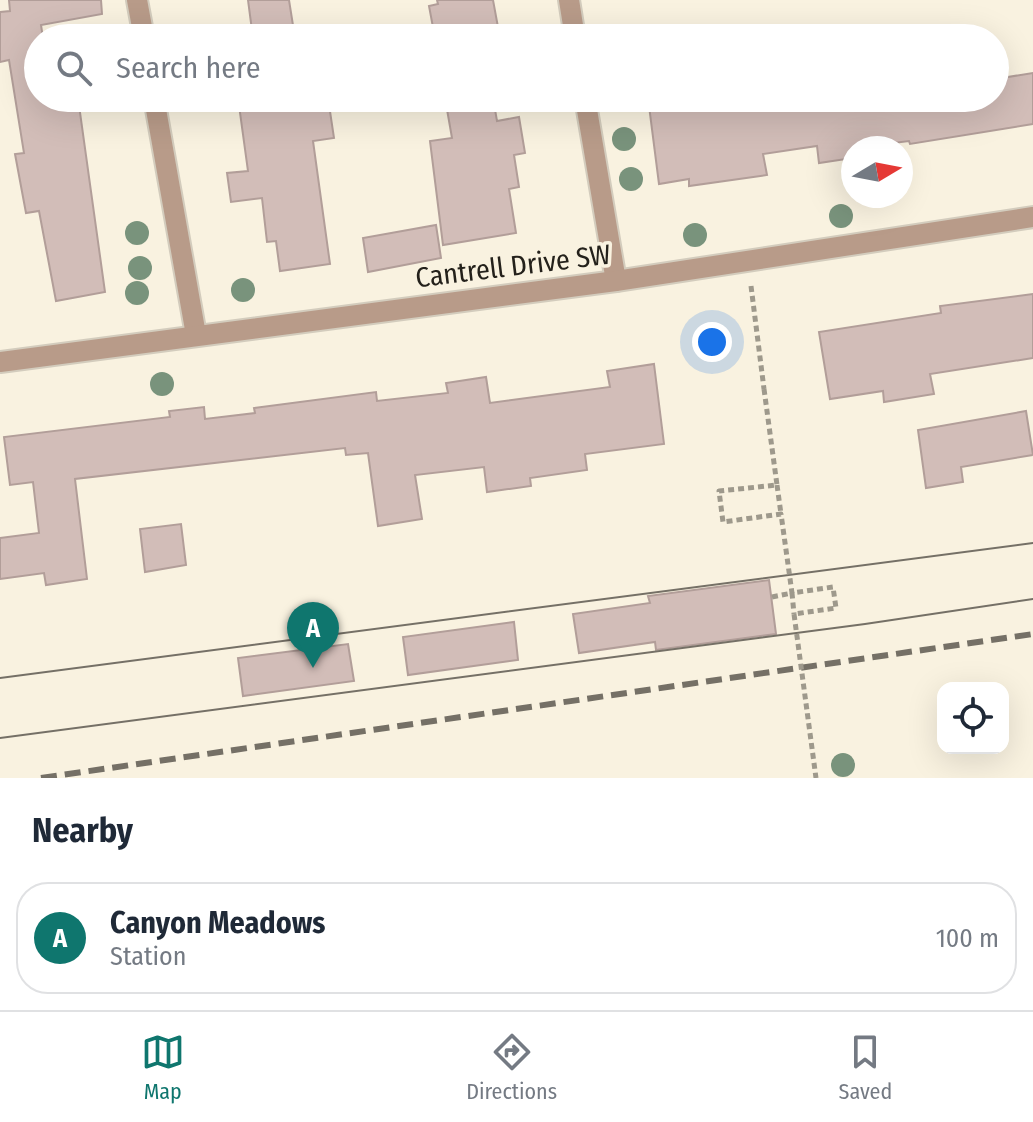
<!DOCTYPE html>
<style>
:root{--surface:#fff;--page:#f6f6f7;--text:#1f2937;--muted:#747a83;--line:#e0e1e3;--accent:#0f766e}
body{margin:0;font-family:"Fira Sans Condensed",sans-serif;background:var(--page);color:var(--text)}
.controls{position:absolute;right:24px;bottom:24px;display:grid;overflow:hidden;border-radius:16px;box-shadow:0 8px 32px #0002}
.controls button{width:72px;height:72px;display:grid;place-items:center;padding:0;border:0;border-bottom:2px solid var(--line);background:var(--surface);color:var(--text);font:40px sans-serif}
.compass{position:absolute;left:841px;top:136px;width:72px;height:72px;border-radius:50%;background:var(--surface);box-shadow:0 8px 32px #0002;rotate:80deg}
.you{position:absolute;left:712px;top:342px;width:28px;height:28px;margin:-20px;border:6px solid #fff;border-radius:50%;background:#1a73e8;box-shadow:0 0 0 12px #1a73e833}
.badge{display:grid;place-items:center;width:52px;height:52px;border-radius:50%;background:var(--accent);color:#fff;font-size:26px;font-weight:700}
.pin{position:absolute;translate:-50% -66px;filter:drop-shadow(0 2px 4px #0008)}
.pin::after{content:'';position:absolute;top:42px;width:28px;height:24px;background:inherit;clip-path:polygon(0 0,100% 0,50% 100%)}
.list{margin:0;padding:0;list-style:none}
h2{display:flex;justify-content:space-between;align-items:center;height:104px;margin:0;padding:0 32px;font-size:34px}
h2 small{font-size:26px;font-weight:400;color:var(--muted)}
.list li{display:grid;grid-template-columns:52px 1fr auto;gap:24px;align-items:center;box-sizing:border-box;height:112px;margin:0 16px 16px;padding:0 16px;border:2px solid var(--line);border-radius:32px}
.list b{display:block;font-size:30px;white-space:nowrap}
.list p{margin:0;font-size:26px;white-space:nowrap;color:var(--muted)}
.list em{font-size:26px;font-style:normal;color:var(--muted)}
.icon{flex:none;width:44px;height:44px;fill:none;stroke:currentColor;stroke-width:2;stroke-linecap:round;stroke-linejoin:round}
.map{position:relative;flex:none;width:1033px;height:778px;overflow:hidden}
.search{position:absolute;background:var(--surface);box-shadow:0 8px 32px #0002;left:24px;right:24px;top:24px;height:88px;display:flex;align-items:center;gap:20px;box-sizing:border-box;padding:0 28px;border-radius:44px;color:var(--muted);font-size:30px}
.sheet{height:232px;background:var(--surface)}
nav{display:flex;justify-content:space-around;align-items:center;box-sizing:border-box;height:112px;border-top:2px solid var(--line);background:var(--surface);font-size:22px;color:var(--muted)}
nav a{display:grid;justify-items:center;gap:4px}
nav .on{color:var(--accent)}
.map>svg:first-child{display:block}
.building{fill:#d2bdb8;stroke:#b29e99;stroke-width:2}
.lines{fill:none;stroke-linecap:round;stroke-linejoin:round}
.minor-casing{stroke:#d3ccbd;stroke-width:24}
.path{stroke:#9e998c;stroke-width:5;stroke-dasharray:6 4;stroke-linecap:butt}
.minor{stroke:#b89b89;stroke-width:20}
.tram{stroke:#757066;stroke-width:2}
.rail{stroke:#757066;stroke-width:6;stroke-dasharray:16 8;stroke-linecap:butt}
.path-bridge{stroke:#9e998c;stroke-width:5;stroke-dasharray:6 4;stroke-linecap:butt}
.tree{fill:#79937c}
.labels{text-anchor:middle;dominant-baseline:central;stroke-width:7;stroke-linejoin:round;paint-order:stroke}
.street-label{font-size:28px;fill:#24211b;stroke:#f9f2e0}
</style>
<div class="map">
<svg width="1033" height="778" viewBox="0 0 1033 778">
<rect width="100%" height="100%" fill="#f9f2e0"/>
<g class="building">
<polygon points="9,0 101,0 102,14 41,25 43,38 38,38 38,98 78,98 105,292 56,301 39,211 26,213 15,154 24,153 9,60 0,62 0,12 10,11"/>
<polygon points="248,0 289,0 295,38 253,38"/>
<polygon points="437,0 493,0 500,38 435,38 429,6 438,4"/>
<polygon points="1033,73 1033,124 910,144 909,141 853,148 853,158 819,163 817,146 763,154 767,175 689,186 689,179 659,184 648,98 691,98 692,107 756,98 766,98 767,103 793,99 794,105 837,98 995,98 995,79"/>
<polygon points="238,98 328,98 334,138 313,141 330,264 280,271 276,241 267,242 262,198 231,202 227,173 248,171"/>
<polygon points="445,98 493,98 497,121 519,117 525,153 514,155 519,187 509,189 516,233 443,245 430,141 452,138"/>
<polygon points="436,225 441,258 368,272 363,238"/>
<polygon points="1033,294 1033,358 930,374 934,394 884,402 883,391 830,399 819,332 941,313 940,306"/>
<polygon points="654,364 664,444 585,454 587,470 530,478 531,486 487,492 484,467 415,475 422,519 378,526 368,453 346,455 345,448 75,479 87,579 46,585 44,573 0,579 0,538 39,533 33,482 10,485 4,437 170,417 169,411 204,407 205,419 255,413 254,408 376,392 377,401 448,393 446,383 486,377 490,403 610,387 607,371"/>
<polygon points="1026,411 1033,455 961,467 963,482 926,488 918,430"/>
<polygon points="181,524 186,565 145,572 140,529"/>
<polygon points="769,580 776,634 656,650 655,642 579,653 573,614 650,603 648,596"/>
<polygon points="514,622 518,660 408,675 403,637"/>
<polygon points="348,644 354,681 243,696 238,658"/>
</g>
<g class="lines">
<defs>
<g id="minor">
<polyline points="137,0 144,38"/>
<polyline points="569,0 575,38"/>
<polyline points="154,98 196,335"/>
<polyline points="585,98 616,281"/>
<polyline points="0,362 616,281 1033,217"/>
</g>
</defs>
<use href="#minor" class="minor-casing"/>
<g class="path">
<polyline points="751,286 764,389"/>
<polyline points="777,485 781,514"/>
<polyline points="772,597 792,593 794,614"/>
</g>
<use href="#minor" class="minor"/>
<g class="tram">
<polyline points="0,678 1033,543"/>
<polyline points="0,738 865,624 1033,599"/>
</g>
<polyline class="rail" points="41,778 1033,634"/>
<polyline class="path-bridge" points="764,389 777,485 719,491 723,522 781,514 792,593 833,587 836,608 794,614 816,778"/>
</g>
<g class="tree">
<circle cx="624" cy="139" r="12"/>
<circle cx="631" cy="179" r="12"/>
<circle cx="841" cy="216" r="12"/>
<circle cx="137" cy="233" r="12"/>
<circle cx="695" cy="235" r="12"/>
<circle cx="140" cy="268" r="12"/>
<circle cx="243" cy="290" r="12"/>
<circle cx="137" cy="293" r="12"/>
<circle cx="162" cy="384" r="12"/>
<circle cx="843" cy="765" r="12"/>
</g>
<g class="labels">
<g class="street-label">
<text transform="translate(513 266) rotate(-7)">Cantrell Drive SW</text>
</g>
</g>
</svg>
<div class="controls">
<button><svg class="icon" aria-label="locate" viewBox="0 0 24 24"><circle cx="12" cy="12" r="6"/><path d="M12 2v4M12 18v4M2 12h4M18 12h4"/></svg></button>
</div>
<svg class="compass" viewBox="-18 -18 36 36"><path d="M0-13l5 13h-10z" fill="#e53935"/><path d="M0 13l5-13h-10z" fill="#747a83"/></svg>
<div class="you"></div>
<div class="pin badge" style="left:313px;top:668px">A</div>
<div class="search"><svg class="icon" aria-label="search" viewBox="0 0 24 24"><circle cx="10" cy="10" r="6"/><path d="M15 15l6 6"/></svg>Search here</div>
</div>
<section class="sheet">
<h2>Nearby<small></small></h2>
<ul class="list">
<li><span class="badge">A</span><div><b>Canyon Meadows</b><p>Station</p></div><em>100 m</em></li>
</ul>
</section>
<nav>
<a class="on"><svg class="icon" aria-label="map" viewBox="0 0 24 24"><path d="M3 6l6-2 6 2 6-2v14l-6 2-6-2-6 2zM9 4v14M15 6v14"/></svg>Map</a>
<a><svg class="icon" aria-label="directions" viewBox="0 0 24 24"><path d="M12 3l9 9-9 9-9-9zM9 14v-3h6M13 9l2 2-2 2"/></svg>Directions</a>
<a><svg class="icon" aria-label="saved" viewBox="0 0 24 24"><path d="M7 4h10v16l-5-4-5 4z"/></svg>Saved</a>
</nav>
